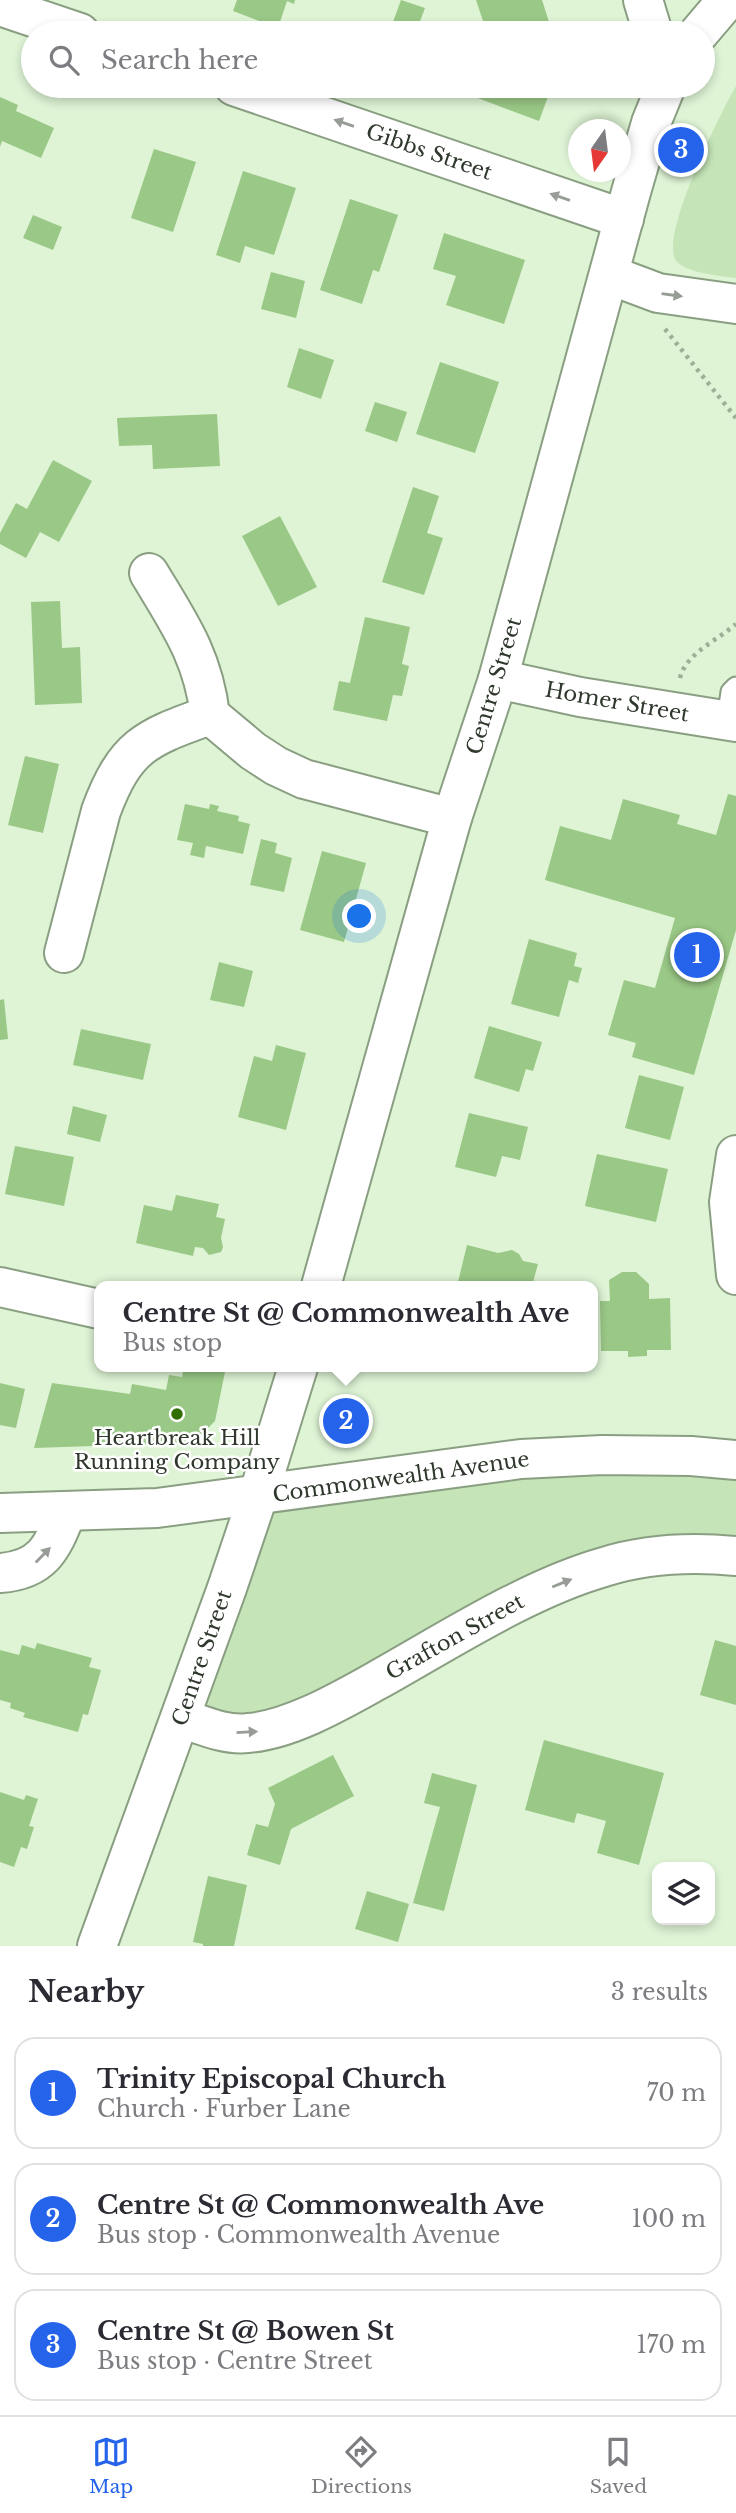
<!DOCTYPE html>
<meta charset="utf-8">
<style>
:root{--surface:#fff;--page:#f7f7f7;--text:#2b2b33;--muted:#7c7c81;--line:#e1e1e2;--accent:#2563eb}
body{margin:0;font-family:"Libre Baskerville",serif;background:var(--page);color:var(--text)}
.controls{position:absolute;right:21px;bottom:21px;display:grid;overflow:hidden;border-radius:14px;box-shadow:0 4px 10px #0003}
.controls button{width:63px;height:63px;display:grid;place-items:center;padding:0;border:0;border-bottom:2px solid var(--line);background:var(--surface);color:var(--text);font:35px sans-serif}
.compass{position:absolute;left:568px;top:119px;width:63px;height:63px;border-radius:50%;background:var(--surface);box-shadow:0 4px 10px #0003;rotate:194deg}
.you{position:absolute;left:360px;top:917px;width:24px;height:24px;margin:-18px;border:5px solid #fff;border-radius:50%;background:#1a73e8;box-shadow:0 0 0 10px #1a73e833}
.badge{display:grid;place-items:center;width:46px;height:46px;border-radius:50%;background:var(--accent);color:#fff;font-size:23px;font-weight:700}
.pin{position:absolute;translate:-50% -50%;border:4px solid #fff;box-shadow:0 2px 7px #0006}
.popup{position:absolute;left:94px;top:1281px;width:504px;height:91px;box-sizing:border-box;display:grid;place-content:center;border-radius:14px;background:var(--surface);filter:drop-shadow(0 2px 5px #0005);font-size:23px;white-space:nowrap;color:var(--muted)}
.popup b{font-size:26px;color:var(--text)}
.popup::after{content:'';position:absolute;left:50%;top:100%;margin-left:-14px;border:14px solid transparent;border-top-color:var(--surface)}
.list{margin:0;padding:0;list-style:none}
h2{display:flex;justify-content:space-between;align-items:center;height:91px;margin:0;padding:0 28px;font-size:30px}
h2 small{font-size:23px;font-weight:400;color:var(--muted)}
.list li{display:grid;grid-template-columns:46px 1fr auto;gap:21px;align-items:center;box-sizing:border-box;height:112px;margin:0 14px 14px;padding:0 14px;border:2px solid var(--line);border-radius:21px}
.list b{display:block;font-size:26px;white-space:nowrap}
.list p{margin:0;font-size:23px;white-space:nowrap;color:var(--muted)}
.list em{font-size:23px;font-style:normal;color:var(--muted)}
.icon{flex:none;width:38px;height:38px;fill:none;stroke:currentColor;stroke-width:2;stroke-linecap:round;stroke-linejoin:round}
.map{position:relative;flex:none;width:736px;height:1946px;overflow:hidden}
.search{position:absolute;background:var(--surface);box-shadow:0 4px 10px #0003;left:21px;right:21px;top:21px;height:77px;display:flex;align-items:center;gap:18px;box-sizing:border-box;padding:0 24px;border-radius:38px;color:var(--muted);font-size:26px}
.sheet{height:469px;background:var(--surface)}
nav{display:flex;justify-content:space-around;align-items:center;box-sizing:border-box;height:98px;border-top:2px solid var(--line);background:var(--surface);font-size:19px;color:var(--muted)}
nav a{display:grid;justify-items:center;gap:4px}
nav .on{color:var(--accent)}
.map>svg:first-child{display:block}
.green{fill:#c5e4b8}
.building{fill:#9ac886}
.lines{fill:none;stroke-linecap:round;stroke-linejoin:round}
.lane-casing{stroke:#8a9f82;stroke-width:23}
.street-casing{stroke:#8a9f82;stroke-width:42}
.secondary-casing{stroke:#8a9f82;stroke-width:42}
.primary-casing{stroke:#8a9f82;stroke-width:42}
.path{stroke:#9eaf97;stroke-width:4.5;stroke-dasharray:3.5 5;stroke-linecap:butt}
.lane{stroke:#fff;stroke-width:19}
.street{stroke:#fff;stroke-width:38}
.secondary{stroke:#fff;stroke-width:38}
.primary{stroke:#fff;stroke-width:38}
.oneway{fill:#979c96}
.poi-dot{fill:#316f02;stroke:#fff;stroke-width:2.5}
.labels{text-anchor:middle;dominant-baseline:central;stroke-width:5;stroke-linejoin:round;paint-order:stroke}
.street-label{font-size:21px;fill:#2f382c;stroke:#fff}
.poi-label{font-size:21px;fill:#2f382c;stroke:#fff}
</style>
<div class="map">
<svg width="736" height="1946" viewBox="0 0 736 1946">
<rect width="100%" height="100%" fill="#def4d5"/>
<g class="green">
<path d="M736 86V278C722 276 682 273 675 259 662 231 720 114 736 86Z"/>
<polygon points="736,1460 736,1556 640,1559 295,1720 181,1718 258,1496"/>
</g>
<g class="building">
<polygon points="237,0 295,0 294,4 287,1 278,28 233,11"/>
<polygon points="401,0 425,8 419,24 436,30 435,33 389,33"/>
<polygon points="476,0 542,0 551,28 536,33 506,33 504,27 487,33"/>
<polygon points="479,86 552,86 539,121 475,97"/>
<polygon points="0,97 18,105 16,111 54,128 41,158 2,141 0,147"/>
<polygon points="154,149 196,162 173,232 131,218"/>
<polygon points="243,171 296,188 274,255 245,246 240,263 216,255"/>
<polygon points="350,199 398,215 379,272 373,270 362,304 320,290"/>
<polygon points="33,215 62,227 53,250 23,238"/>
<polygon points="444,233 525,260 504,324 446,305 456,276 433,269"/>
<polygon points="271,272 305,281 296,318 261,309"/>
<polygon points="299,348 334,360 321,399 287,387"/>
<polygon points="440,362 499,382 475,453 416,434"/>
<polygon points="375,402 407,412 397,442 365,431"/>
<polygon points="217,414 220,466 153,469 152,445 119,446 117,418"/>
<polygon points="53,460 92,481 59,542 40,532 26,558 0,544 0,533 16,503 27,509"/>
<polygon points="413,487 439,496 427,533 443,538 424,595 382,582"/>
<polygon points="280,516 317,587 278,606 242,536"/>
<polygon points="60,601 62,648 80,647 82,703 35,705 31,602"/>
<polygon points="365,617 410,627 402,664 409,666 402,696 393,695 387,721 333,710 339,681 350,683"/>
<polygon points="25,756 59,764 43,833 8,825"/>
<polygon points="728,794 736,796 736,930 694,1075 632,1057 636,1043 608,1035 624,980 655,988 675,918 545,880 560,826 611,840 623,799 680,815 677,824 716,835"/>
<polygon points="185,804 209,809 210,804 219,806 217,811 239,816 238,821 250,824 243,854 206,846 204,858 190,855 193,843 177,840"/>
<polygon points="261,839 277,843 275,853 292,858 284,892 250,885"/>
<polygon points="322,851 366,863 344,942 300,930"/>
<polygon points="529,939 577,953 574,966 582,968 578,983 569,980 559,1017 511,1004"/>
<polygon points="219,962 253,971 244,1007 210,1000"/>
<polygon points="4,999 8,1039 0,1040 0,1000"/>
<polygon points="489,1026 542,1042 533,1071 526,1069 519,1092 474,1078"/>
<polygon points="81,1029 151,1044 143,1080 73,1065"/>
<polygon points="276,1045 306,1053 286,1130 238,1117 254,1056 272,1061"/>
<polygon points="639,1075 684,1087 670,1140 625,1128"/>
<polygon points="73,1106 107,1115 100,1142 67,1134"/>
<polygon points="469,1113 528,1127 520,1160 502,1156 496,1177 455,1167"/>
<polygon points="15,1146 74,1157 64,1206 5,1194"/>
<polygon points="597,1154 668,1169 656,1222 585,1206"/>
<polygon points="176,1195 219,1204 216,1217 225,1219 221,1238 223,1247 221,1252 209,1255 203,1248 195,1247 193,1256 136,1243 144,1205 172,1211"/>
<polygon points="467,1245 498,1253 512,1250 519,1254 523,1261 538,1264 532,1286 457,1286"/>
<polygon points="622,1272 636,1272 649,1284 649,1299 670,1298 671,1350 647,1350 647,1356 628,1357 628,1351 601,1351 600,1301 610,1301 609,1280"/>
<polygon points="184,1367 226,1367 215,1421 198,1438 180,1443 34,1448 52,1383 130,1394 132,1384 166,1390 169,1375 182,1377"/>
<polygon points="0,1383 25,1389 16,1428 0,1425"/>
<polygon points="715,1640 736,1646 736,1705 700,1695"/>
<polygon points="37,1643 92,1658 89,1667 101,1670 88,1715 83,1714 78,1732 23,1717 25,1713 10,1708 11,1703 0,1700 0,1650 19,1655 22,1645 35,1649"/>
<polygon points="544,1740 664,1773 639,1865 597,1853 606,1821 577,1813 574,1823 525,1810"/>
<polygon points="333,1755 354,1796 291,1829 280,1865 247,1855 256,1824 268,1827 275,1804 268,1788"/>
<polygon points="432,1773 477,1785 444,1911 413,1903 440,1807 424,1803"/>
<polygon points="0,1792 24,1800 26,1795 38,1799 29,1826 34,1827 27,1849 21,1847 14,1867 0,1862"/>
<polygon points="208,1876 247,1885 234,1946 203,1946 203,1944 193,1942"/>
<polygon points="367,1891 409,1904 398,1942 355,1929"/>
</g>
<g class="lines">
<defs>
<polyline id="lane" points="727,720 731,692 736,687"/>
<g id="street">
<polyline points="0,6 80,33"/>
<polyline points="234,86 624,219"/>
<polyline points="610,275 658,293 736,304"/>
<path d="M149 573C179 623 203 656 210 715L253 751 276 766 304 779 452 818"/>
<path d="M64 953 101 811C126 744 147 738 210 715"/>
<polyline points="736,1155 729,1202 736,1275"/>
<polyline points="0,1287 99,1309"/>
<path d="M0 1573C42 1570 52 1549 66 1513"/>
<path d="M181 1718C202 1725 226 1736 248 1733 290 1730 340 1701 376 1681 446 1642 527 1589 604 1567 645 1554 693 1552 736 1556"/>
</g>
<g id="secondary">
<polyline points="643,0 653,33"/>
<polyline points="498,679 580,697 736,722"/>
</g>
<g id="primary">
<polyline points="699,33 727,0"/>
<polyline points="321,1286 452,818 498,679 631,192 651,123 666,86"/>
<polyline points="0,1513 157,1508 521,1459 602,1455 691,1456 736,1460"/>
<polyline points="97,1946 227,1588 258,1496 298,1367"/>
</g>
</defs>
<use href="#lane" class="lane-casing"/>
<use href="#street" class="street-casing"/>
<use href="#secondary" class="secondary-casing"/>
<use href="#primary" class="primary-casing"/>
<g class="path">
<polyline points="665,329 736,418"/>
<path d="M680 678C686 653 718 640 736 624"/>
</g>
<use href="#lane" class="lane"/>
<use href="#street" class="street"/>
<use href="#secondary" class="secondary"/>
<use href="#primary" class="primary"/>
</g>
<defs><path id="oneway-solid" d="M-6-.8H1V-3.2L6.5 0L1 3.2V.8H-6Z" transform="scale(1.75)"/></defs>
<g class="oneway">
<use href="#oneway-solid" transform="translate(344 123) rotate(-161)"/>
<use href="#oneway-solid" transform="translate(560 197) rotate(-161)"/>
<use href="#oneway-solid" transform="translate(672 295) rotate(8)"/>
<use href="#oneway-solid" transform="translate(43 1555) rotate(-46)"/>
<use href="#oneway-solid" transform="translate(562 1583) rotate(-22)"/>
<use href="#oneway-solid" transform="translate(247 1732) rotate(-3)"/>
</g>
<circle class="poi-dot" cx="177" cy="1414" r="7"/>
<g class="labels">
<g class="street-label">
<text transform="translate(429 152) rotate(19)">Gibbs Street</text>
<text transform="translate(494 686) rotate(-73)">Centre Street</text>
<text transform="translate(617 702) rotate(10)">Homer Street</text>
<text transform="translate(401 1477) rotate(-8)">Commonwealth Avenue</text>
<text transform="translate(455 1637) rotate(-29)">Grafton Street</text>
<text transform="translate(202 1658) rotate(-71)">Centre Street</text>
</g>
<g class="poi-label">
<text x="177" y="1438">Heartbreak Hill<tspan x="177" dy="24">Running Company</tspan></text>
</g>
</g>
</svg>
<div class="controls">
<button><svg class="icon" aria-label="layers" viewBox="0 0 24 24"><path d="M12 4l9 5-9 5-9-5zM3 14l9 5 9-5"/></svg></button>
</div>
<svg class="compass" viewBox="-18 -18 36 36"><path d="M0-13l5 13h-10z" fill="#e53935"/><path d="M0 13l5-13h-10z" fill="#7c7c81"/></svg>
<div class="you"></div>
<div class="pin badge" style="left:697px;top:955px">1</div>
<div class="pin badge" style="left:346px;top:1421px">2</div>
<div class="popup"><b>Centre St @ Commonwealth Ave</b>Bus stop</div>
<div class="pin badge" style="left:681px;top:150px">3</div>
<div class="search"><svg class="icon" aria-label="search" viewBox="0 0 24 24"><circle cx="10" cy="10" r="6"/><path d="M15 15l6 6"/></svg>Search here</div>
</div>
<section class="sheet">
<h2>Nearby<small>3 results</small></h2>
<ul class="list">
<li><span class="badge">1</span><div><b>Trinity Episcopal Church</b><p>Church · Furber Lane</p></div><em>70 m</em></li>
<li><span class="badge">2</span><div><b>Centre St @ Commonwealth Ave</b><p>Bus stop · Commonwealth Avenue</p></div><em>100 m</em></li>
<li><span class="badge">3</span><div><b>Centre St @ Bowen St</b><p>Bus stop · Centre Street</p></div><em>170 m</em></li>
</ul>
</section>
<nav>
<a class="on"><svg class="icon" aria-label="map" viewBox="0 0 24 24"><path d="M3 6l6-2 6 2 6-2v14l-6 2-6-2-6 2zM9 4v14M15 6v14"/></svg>Map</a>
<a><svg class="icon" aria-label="directions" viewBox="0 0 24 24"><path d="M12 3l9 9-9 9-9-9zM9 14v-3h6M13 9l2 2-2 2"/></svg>Directions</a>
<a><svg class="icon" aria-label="saved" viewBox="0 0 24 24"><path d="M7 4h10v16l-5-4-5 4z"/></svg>Saved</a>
</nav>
